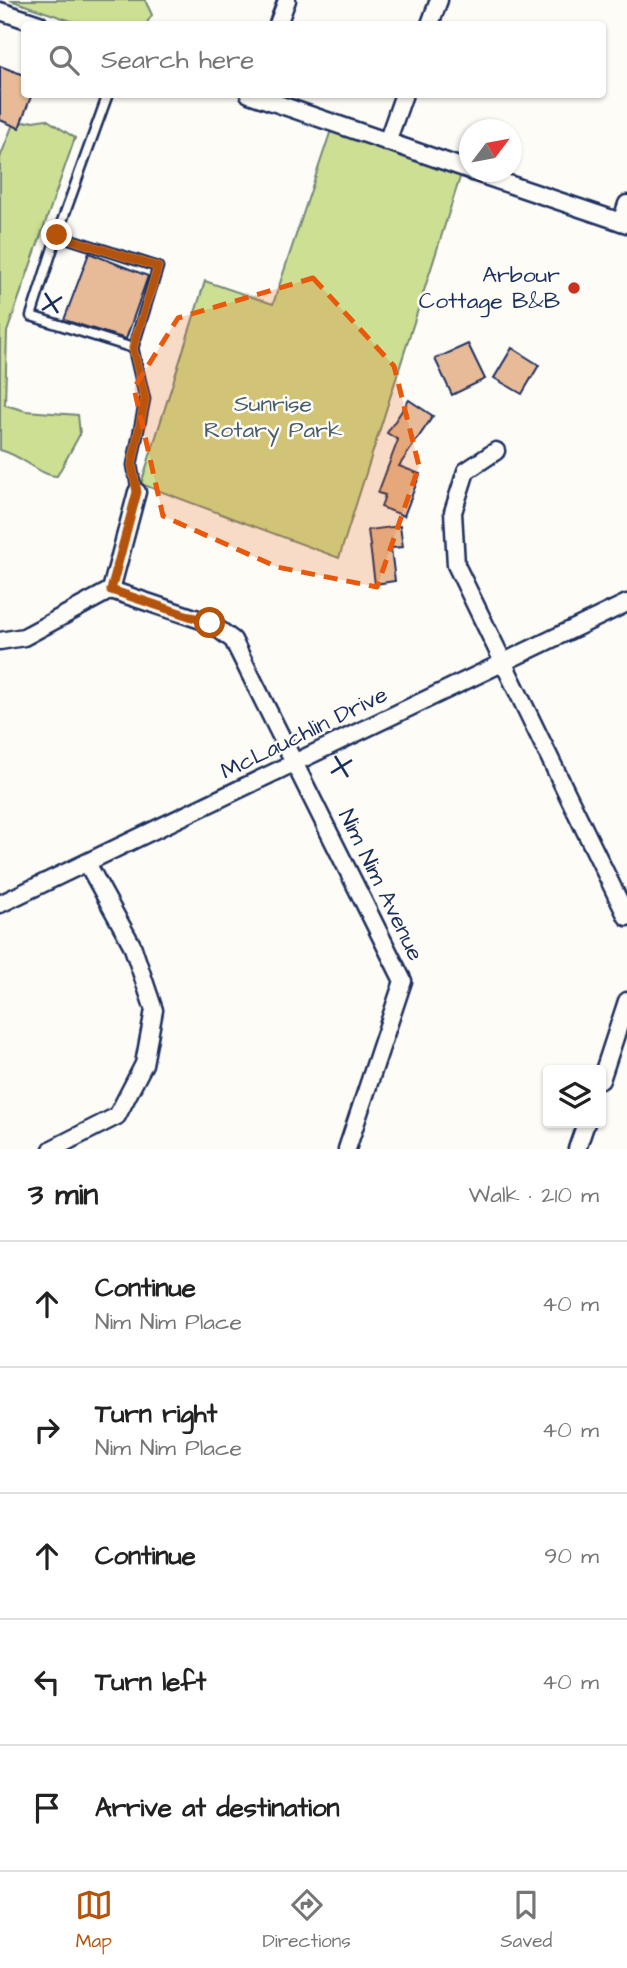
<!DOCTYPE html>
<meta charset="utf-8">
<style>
:root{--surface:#fff;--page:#f2f2f2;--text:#222;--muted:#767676;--line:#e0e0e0;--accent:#b45309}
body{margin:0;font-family:"Architects Daughter",sans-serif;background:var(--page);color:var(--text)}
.controls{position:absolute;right:21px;bottom:21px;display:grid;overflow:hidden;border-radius:7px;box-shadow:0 2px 5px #0004}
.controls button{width:63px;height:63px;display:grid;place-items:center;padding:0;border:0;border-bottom:2px solid var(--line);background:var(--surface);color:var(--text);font:35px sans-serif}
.compass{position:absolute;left:459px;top:119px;width:63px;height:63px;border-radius:50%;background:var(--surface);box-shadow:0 2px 5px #0004;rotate:58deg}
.stop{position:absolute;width:21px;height:21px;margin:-16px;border:5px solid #b45309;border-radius:50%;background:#fff}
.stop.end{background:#b45309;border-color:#fff;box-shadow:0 2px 7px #0008}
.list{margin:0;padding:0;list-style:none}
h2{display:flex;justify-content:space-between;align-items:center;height:91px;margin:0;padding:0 28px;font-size:30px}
h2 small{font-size:23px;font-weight:400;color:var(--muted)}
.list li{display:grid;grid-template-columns:46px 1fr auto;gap:21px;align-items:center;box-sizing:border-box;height:126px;padding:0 28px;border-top:2px solid var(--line)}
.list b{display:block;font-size:26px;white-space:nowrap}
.list p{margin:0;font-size:23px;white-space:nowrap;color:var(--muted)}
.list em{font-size:23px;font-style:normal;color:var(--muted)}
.icon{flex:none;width:38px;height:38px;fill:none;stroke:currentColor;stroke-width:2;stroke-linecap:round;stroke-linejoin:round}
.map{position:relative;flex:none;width:627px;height:1149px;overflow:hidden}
.search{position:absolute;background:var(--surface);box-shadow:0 2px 5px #0004;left:21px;right:21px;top:21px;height:77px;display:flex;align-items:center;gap:18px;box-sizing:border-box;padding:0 24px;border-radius:7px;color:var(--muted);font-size:26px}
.sheet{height:721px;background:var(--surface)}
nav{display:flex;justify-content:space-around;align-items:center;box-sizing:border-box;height:98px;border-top:2px solid var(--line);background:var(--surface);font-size:19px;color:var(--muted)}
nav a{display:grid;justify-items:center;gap:4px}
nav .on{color:var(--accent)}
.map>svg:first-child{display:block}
.green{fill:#cddf93;stroke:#748778;stroke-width:2}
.building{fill:#e7bb97;stroke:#1b2f5e;stroke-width:2}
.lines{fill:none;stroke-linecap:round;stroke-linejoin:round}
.service-casing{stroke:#1b2f5e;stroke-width:13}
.minor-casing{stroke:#1b2f5e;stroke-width:21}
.service{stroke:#fdfcf7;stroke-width:8}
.minor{stroke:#fdfcf7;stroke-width:16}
.route{stroke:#b45309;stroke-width:9}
.marked{fill:#e8590c;fill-opacity:0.2;stroke:#e8590c;stroke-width:5;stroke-dasharray:14 9;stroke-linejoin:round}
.ticks{fill:none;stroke:#1b2f5e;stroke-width:2.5}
.poi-dot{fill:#c8321e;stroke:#fdfcf7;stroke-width:2.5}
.labels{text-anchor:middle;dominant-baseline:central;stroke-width:5;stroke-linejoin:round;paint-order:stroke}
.poi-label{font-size:23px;fill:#1b2f5e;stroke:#fdfcf7;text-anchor:end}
.park-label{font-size:23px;fill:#485b6b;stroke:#fdfcf7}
.street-label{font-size:23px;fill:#1b2f5e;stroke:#fdfcf7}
</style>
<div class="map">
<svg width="627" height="1149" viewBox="0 0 627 1149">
<rect width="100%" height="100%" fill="#fdfcf7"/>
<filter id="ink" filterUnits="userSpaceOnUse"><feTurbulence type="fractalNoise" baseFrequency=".0143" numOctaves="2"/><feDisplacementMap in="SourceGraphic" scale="14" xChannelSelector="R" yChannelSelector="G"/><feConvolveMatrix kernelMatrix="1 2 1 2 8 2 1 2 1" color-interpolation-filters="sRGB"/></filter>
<g filter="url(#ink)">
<g class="green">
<polygon points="10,0 145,0 152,15 146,24 80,24"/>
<path d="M46 119 75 138 7 332 5 405 26 411 78 415 80 434 57 476C40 476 22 455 0 450V158L13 124Z"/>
<polygon points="333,124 463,168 339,558 141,484 205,281 273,304"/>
</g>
<g class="building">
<polygon points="0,66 24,75 24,94 32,94 19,128 0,120"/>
<polygon points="89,253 148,276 126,339 64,320"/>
<polygon points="468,344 485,379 452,395 435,359"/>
<polygon points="512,348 539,365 522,394 494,378"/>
<polygon points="409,400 433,416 399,466 420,474 404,516 381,507 385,495 378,493 398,440 387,433"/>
<polygon points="400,526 403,547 391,548 395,581 375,584 368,530"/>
</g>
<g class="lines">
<defs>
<g id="service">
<polyline points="57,235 158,267 133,348 31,316 57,235 108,94"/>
<polyline points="133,348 145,399 132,465 137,492"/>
</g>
<g id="minor">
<polyline points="0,11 39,24"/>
<polyline points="278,24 287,0"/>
<polyline points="430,24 439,0"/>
<polyline points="249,94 470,170"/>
<polyline points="387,142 404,94"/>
<polyline points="473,172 627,224"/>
<polyline points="621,222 627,204"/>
<polyline points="496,451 466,471 453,512 456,565 627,917"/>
<polyline points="111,590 137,492"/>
<polyline points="0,641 24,637 111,590 210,623 233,640 403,981 347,1149"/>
<polyline points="0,904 627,603"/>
<polyline points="601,1080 627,1001"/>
<polyline points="52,1149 117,1116 144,1064 154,1010 132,945 87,863"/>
<polyline points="577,1149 586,1123"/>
</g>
</defs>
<use href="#service" class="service-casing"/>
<use href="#minor" class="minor-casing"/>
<use href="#service" class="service"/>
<use href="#minor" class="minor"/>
</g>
</g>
<g class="lines" filter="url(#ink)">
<polyline class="route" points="57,235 158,267 133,348 145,399 132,465 137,492 111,590 210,623"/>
</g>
<path class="marked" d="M313 278 394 366 419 466 377 587 277 567 163 516 134 388 178 318Z"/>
<path class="ticks" d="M45 293 58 313M42 310 62 297M335 756 348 777M331 773 352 760"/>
<circle class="poi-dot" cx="574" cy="288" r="7"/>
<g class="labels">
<g class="poi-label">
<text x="560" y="275">Arbour<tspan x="560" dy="26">Cottage B&amp;B</tspan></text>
</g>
<g class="park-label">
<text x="273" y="404">Sunrise<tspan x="273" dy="26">Rotary Park</tspan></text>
</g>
<g class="street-label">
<text transform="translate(304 733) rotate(-26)">McLauchlin Drive</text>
<text transform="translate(381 885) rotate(64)">Nim Nim Avenue</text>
</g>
</g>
</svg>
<div class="controls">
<button><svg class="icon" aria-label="layers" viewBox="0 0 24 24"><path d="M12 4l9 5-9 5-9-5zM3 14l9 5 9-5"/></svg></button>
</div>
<svg class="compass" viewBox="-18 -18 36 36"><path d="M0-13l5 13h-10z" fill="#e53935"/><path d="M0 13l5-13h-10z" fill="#767676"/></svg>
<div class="stop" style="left:210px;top:623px"></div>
<div class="stop end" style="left:57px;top:235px"></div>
<div class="search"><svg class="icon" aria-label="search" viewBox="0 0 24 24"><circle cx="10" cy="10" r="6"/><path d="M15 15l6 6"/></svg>Search here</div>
</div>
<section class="sheet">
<h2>3 min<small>Walk · 210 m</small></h2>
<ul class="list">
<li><svg class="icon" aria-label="ahead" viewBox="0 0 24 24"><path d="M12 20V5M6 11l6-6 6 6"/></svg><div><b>Continue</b><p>Nim Nim Place</p></div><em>40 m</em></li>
<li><svg class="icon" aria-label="right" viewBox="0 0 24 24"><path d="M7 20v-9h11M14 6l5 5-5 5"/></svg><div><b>Turn right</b><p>Nim Nim Place</p></div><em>40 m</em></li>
<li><svg class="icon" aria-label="ahead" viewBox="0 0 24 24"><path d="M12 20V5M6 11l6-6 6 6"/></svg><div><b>Continue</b></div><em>90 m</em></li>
<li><svg class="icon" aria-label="left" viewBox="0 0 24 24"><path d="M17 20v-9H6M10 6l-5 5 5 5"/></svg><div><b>Turn left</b></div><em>40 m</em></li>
<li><svg class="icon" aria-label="arrive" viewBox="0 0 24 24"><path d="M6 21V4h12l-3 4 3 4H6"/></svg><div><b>Arrive at destination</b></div></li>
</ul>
</section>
<nav>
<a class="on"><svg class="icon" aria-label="map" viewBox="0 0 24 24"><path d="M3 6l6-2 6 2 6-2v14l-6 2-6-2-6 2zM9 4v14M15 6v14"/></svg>Map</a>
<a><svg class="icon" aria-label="directions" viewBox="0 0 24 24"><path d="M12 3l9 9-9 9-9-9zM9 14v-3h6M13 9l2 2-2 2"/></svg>Directions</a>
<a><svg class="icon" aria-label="saved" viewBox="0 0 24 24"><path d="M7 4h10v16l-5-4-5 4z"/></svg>Saved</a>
</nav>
